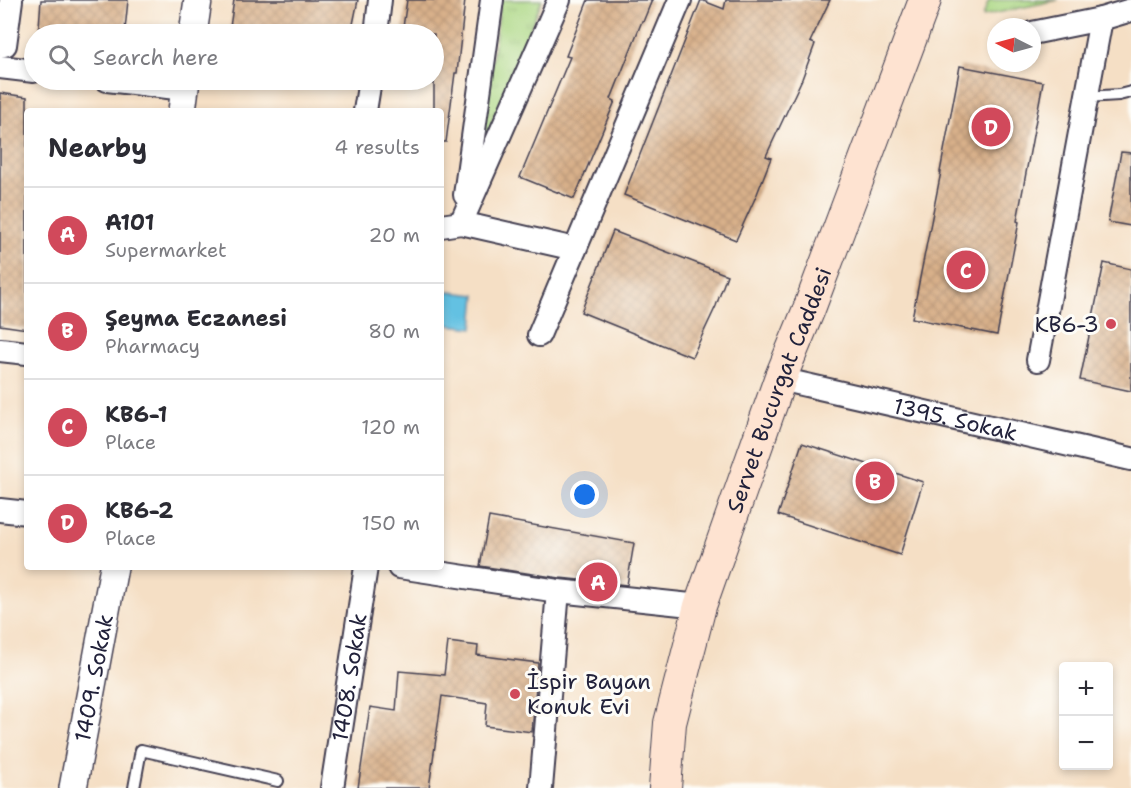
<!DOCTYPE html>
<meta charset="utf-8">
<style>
:root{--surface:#fff;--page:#f2f2f3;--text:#2b2b33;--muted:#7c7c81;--line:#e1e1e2;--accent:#d1495b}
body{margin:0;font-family:"Shantell Sans",sans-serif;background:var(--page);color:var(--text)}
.controls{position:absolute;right:18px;bottom:18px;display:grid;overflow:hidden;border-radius:6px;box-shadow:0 3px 9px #0003}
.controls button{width:54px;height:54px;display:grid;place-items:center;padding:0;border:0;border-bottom:2px solid var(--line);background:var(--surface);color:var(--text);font:30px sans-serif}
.compass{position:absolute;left:987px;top:18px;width:54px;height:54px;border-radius:50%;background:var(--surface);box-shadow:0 3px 9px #0003;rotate:276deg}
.you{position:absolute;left:585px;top:495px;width:21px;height:21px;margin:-15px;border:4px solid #fff;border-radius:50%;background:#1a73e8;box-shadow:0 0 0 9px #1a73e833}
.badge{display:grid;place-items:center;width:39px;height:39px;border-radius:50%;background:var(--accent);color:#fff;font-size:20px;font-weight:700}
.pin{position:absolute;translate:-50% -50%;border:3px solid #fff;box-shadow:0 2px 6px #0006}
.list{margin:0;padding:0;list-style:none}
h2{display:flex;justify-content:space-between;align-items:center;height:78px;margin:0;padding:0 24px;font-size:26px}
h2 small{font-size:20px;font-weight:400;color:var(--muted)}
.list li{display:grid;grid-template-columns:39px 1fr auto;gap:18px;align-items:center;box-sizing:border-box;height:96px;padding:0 24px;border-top:2px solid var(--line)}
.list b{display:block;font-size:22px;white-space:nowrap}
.list p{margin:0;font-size:20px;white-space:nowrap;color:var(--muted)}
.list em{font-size:20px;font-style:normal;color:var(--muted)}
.icon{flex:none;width:33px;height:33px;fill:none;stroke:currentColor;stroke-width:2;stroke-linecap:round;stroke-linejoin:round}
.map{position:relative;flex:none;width:1131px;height:788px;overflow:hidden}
.search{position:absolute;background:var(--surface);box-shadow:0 3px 9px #0003;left:24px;top:24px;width:420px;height:66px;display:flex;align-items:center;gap:15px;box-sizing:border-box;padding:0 21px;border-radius:33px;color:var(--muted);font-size:22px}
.panel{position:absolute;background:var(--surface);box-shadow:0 3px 9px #0003;left:24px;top:108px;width:420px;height:462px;border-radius:6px}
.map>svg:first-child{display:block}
.grass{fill:url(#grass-tufts);stroke:#667c5f;stroke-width:1.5}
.water{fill:#64c1e2;stroke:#43728e;stroke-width:1.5}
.building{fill:url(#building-cross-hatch)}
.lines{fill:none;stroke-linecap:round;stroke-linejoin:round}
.service-casing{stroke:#423e50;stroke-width:14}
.minor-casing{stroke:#423e50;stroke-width:26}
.tertiary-casing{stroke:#423e50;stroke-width:30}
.secondary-casing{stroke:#423e50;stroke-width:34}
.service{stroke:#fff;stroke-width:10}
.minor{stroke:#fff;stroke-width:22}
.tertiary{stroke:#fff;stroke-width:27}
.secondary{stroke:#fee3d1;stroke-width:32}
.poi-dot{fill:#d1495b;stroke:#fdfcf7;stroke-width:2}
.labels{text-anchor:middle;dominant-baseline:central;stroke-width:6;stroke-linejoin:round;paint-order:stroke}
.poi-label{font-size:22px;fill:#22223b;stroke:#fdfcf7;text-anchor:end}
.street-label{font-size:22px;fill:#22223b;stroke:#fdfcf7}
</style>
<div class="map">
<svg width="1131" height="788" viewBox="0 0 1131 788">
<defs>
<pattern id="grass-tufts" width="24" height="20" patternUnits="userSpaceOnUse" patternTransform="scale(1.5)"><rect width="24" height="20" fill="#abd783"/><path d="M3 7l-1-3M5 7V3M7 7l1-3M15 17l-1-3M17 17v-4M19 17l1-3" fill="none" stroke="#93b872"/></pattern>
<pattern id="building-cross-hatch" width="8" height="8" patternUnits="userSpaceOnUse" patternTransform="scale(1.5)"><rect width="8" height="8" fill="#d8b08a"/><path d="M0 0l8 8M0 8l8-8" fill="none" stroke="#b99778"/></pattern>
</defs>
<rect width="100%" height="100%" fill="#fdfcf7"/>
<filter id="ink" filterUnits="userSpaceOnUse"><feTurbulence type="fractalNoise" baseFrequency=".0167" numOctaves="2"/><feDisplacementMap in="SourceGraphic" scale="12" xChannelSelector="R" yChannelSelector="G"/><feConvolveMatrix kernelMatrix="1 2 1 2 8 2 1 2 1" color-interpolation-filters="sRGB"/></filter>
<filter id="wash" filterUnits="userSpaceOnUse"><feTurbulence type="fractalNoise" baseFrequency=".008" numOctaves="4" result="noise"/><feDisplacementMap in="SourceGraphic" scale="24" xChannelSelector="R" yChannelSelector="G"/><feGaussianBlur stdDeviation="1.35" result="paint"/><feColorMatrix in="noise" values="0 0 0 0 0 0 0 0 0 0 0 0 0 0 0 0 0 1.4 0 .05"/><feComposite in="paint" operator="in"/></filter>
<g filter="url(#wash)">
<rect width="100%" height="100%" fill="#f5dfc5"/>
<g class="grass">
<polygon points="501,0 542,0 478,157"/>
<polygon points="989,0 1058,0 983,16"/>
</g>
<polygon class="water" points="441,291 476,295 473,328 441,324"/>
<g id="blocks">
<g class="building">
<polygon points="41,0 128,0 125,30 118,29 117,34 42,34 42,28 39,27"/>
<polygon points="234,0 358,0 351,34 229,34"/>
<polygon points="407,0 465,0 457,73 455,73 446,142 441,142 441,111 434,111 434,34 402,34"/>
<polygon points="588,0 652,0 643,22 642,21 611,99 615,101 574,199 520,177 570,57 566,56"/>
<polygon points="701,0 724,9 726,0 830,0 810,42 815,44 802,79 766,156 771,158 757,194 736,240 624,195"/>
<polygon points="960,66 1043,82 1017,221 1019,222 997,335 912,318 941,172 940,172"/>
<polygon points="0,93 27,97 27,329 0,325"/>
<polygon points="1121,152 1131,153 1131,226 1108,222"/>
<polygon points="613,231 727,275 716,306 692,357 581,312"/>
<polygon points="1104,263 1131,269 1131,391 1080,380"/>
<polygon points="802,443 923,482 900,555 778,515"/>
<polygon points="489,517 634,543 627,585 560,578 480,566"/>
<polygon points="448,642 478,646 477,655 538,663 532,732 485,726 487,703 442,696 429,788 358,788 370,707 396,711 399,671 444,675"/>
</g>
</g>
</g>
<g filter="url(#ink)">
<use href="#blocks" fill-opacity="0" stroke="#423e50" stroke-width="1.5"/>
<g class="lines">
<defs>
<g id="service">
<polyline points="1086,97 1119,95 1131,92"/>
<polyline points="134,788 141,750 278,781"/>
</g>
<g id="minor">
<polyline points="1032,33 1101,19 1131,10"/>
<polyline points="376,34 380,0"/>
<polyline points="0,45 5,45 11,0"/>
<polyline points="0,67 34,71"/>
<polyline points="107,80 185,89"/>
<polyline points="365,111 370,80"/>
<polyline points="465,195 492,0"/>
<polyline points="461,223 559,0"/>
<polyline points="441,226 461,223 575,249"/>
<polyline points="539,335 680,0"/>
<polyline points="0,350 27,353"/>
<polyline points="1038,360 1101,19"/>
<path id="s1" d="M780 379 1131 459"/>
<polyline points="0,510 27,513"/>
<polyline points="399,567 558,591 700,606"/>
<path id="s2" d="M332 788 366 567"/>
<polyline points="541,788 558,591"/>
</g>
<g id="tertiary">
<polyline points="193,34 198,0"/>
<polyline points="182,111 186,80"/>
<path id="s3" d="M73 788 114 567"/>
</g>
<g id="secondary">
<path id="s4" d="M665 788 670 723 700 606 780 379 809 309 925 0"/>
</g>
</defs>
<use href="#service" class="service-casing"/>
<use href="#minor" class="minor-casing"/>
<use href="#tertiary" class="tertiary-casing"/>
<use href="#secondary" class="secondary-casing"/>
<use href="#service" class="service"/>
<use href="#minor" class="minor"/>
<use href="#tertiary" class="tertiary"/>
<use href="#secondary" class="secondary"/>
</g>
</g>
<g class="poi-dot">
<circle cx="1111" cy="324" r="6"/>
<circle cx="515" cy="694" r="6"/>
</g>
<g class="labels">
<g class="poi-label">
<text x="1099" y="324">KB6-3</text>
<text x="527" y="681" text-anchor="start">İspir Bayan<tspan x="527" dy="25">Konuk Evi</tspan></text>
</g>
<g class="street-label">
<text stroke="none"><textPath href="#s4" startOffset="416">Servet Bucurgat Caddesi</textPath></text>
<text stroke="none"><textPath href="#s1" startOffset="180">1395. Sokak</textPath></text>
<text stroke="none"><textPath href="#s3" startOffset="112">1409. Sokak</textPath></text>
<text stroke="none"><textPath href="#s2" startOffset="112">1408. Sokak</textPath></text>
</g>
</g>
</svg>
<div class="controls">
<button>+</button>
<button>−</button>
</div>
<svg class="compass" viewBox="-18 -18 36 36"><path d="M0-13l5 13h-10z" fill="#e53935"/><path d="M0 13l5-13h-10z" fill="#7c7c81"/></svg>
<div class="you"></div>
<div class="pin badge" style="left:598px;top:582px">A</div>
<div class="pin badge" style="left:875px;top:481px">B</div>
<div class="pin badge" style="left:966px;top:270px">C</div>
<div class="pin badge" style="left:991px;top:127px">D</div>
<div class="search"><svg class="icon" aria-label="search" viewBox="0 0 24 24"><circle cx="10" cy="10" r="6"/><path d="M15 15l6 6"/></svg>Search here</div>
<section class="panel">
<h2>Nearby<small>4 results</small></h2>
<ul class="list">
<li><span class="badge">A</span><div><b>A101</b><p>Supermarket</p></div><em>20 m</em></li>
<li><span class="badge">B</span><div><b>Şeyma Eczanesi</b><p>Pharmacy</p></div><em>80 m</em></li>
<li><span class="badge">C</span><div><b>KB6-1</b><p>Place</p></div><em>120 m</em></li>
<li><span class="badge">D</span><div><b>KB6-2</b><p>Place</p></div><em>150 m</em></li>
</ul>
</section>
</div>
